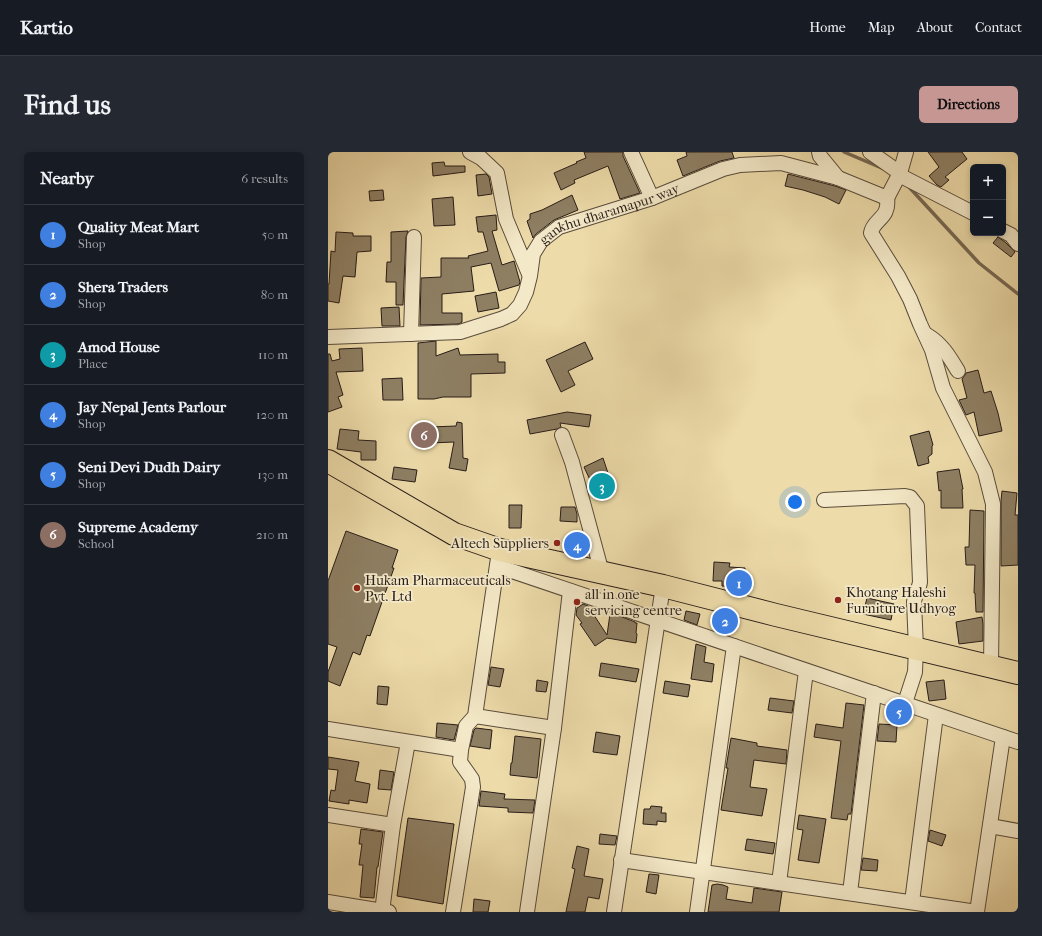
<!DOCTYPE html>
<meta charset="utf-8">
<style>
:root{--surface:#171b24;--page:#242831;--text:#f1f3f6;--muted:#9ea1a6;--line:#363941;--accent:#c59692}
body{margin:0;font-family:"IM FELL French Canon",serif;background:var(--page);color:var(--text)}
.controls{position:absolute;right:12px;top:12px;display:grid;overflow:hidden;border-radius:6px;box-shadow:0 2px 6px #0003}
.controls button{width:36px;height:36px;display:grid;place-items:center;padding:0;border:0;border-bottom:1px solid var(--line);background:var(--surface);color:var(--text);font:20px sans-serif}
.you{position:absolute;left:467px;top:350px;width:14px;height:14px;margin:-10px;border:3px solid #fff;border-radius:50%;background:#1a73e8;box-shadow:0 0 0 6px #1a73e833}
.badge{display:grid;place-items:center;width:26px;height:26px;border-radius:50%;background:var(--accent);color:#fff;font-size:13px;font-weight:700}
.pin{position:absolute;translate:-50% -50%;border:2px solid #fff;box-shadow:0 1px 4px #0006}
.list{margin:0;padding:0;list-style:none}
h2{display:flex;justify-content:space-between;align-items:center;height:52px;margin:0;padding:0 16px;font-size:17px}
h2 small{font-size:13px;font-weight:400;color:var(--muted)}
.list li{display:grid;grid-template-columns:26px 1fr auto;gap:12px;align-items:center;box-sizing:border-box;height:60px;padding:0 16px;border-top:1px solid var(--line)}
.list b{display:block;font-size:15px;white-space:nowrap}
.list p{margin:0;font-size:13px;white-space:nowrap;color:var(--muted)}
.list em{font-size:13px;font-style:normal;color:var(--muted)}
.map{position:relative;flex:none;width:690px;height:760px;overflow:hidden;border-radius:6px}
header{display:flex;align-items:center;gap:24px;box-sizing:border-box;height:56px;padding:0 20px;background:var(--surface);border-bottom:1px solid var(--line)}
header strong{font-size:19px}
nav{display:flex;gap:22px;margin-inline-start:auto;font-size:14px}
.intro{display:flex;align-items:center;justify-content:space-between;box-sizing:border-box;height:96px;padding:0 24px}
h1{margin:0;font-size:28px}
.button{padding:10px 18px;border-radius:6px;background:var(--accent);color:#111;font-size:14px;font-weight:700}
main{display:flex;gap:24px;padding:0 24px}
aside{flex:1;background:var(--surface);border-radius:6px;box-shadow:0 2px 6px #0003}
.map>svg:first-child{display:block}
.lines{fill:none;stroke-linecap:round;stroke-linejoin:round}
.stream{stroke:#766852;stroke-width:3.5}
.building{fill:#8e7f63;stroke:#281c18}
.street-casing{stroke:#594c3c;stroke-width:16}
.primary-casing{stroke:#281c18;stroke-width:24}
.street{stroke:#f3e8c7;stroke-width:14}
.primary{stroke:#eddba9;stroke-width:22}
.poi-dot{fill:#8f2418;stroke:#f3e8c7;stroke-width:1.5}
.labels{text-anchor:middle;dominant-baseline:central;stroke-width:3.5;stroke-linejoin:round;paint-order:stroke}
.street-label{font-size:14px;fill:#281c18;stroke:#f3e8c7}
.poi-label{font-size:14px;fill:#281c18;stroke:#f3e8c7;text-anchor:start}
</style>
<header>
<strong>Kartio</strong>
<nav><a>Home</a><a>Map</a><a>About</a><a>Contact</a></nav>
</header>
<div class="intro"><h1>Find us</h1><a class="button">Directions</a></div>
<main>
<aside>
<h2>Nearby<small>6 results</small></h2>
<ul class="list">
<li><span class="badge" style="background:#3f7fe0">1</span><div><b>Quality Meat Mart</b><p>Shop</p></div><em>50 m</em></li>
<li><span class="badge" style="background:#3f7fe0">2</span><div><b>Shera Traders</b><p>Shop</p></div><em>80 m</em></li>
<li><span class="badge" style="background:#0f9aa8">3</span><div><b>Amod House</b><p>Place</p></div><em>110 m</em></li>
<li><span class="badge" style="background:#3f7fe0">4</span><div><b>Jay Nepal Jents Parlour</b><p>Shop</p></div><em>120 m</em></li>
<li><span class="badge" style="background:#3f7fe0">5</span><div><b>Seni Devi Dudh Dairy</b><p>Shop</p></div><em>130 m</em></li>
<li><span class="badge" style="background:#8d6e63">6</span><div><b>Supreme Academy</b><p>School</p></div><em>210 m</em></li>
</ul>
</aside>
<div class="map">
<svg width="690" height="760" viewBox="0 0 690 760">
<rect width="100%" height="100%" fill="#eddba9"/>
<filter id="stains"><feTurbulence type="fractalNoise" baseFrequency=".005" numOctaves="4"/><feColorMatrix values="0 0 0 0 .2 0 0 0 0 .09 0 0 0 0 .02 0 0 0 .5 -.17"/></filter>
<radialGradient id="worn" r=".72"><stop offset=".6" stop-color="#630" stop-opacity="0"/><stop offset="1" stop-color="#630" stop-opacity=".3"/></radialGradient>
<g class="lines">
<g class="stream">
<polyline points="516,0 556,17"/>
<polyline points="581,35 651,111 690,142"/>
</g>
</g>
<g class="building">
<polygon points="256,0 295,0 295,4 312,41 292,47 280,14 246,28 247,31 233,38 226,21 249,11 248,10 258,6"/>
<polygon points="358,0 404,0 406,6 392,9 355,24 349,8 359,4"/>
<polygon points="600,0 634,0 639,7 617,25 621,28 613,35 609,33 601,24 611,15"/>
<polygon points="116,10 117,14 137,14 137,20 105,24 104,11"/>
<polygon points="158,22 161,25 164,42 150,44 148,23"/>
<polygon points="460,22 507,34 518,38 511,52 497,45 475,38 457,34"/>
<polygon points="55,38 56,48 42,49 41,39"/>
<polygon points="244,43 250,58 226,68 208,82 205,86 199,69 202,67 202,62 214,58"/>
<polygon points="125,45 127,73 106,74 104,47"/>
<polygon points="168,63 169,78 164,79 174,113 186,109 192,130 191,133 171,139 163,111 143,115 146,139 114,142 114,161 134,161 134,170 131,172 92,173 93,126 113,125 113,106 141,106 140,104 160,99 155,80 150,80 148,65"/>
<polygon points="80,79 78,85 75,153 68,153 68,130 58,130 59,110 63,110 63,80"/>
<polygon points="8,80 25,81 25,84 43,84 43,99 29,100 27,125 15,124 11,151 0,149 0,132 1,132 3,99 7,100"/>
<polygon points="670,85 677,90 687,100 683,105 665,91"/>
<polygon points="168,140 171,156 150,160 147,144"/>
<polygon points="71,155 72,174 54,174 53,156"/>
<polygon points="108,189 108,204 130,196 132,203 170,202 170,210 177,210 177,221 143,222 143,245 115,245 106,247 90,247 90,191"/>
<polygon points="257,190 265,207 240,219 247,233 233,240 218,208"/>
<polygon points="34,196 35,219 8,220 15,243 10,245 14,255 0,260 0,202 2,202 4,209 12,207 11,197"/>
<polygon points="650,218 656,241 663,239 670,261 674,279 651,284 646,260 638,263 631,248 639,246 634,227 637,223 638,221"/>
<polygon points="74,226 75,248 55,248 54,227"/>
<polygon points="239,260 263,263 261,275 232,271 233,275 229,277 202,282 199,268"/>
<polygon points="129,270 134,271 135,306 140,307 138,319 121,316 126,290 102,291 102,275 128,274"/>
<polygon points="12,277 31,279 30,288 48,289 48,308 33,308 33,300 9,297"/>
<polygon points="601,279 605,293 604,294 604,302 600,305 601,311 590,314 582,284"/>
<polygon points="275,306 280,321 288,337 266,346 260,331 263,330 256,315"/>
<polygon points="66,315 89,318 87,330 64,327"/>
<polygon points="631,317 635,337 634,337 635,356 613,356 613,338 611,339 609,320"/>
<polygon points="674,339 689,341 687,363 690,363 690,413 673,414 673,349"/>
<polygon points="181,353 194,353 193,376 181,376"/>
<polygon points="233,355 247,355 249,362 249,370 232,369"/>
<polygon points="642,358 656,359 655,460 648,460 647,441 646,441 647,413 638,413 637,395 641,395"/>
<polygon points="18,379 70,398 64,416 66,416 42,484 39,483 32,503 25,500 12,534 0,529 0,520 9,495 0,492 0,429"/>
<polygon points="386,410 402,411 401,415 417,416 416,436 394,434 394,429 385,429"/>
<polygon points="539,446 566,452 563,468 535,462"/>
<polygon points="255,452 260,454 279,483 282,462 289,463 307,470 307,471 309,471 308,481 309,482 308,491 279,486 267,494 252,472 254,471 248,463 249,456"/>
<polygon points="358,459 372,462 369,473 356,468"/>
<polygon points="654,465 655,472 655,489 631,492 628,470"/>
<polygon points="368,492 378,495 376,510 386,512 384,530 363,527"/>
<polygon points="273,511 311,517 308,530 271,524"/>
<polygon points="163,515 176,517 172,535 160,533"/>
<polygon points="209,528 220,530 218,540 208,539"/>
<polygon points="616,528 618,547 601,549 598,530"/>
<polygon points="337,529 362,533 360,545 335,541"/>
<polygon points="50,534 61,535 59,553 49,552"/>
<polygon points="442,546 466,549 464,561 440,558"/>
<polygon points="518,551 536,553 523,662 520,662 519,668 503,666 513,589 486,585 488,572 515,576"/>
<polygon points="109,571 130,573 126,588 108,585"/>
<polygon points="551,572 569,573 568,590 549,589"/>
<polygon points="148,576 164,578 162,597 142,594 146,578"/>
<polygon points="268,580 292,584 289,603 265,600"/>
<polygon points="187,584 213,587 209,626 182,623 183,611 184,611"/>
<polygon points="403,586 429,591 429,594 459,598 458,612 426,608 422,635 439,637 434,664 393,658 400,616 398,616"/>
<polygon points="0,605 31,610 27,629 42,632 39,651 21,648 21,652 1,649 3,638 7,639 10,618 0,617"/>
<polygon points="52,618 66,620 63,638 50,637"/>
<polygon points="153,639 177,642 176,647 207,648 205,661 180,660 180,656 151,654"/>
<polygon points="323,654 334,655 333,661 338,661 338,670 329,669 329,673 315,672 316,657 322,657"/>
<polygon points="471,663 498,667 491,711 470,708 475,678 469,677"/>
<polygon points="80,666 126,672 115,752 69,744"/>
<polygon points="33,677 55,680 50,715 49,715 46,746 32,745 35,713 31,713 34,692 31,692"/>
<polygon points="602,678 618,683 614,694 600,689"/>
<polygon points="272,682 289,684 287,693 271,692"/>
<polygon points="419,687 447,691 445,702 417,698"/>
<polygon points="249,694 261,697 256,724 275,727 271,747 260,745 257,760 238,760 247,717 244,716"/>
<polygon points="535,706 550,708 549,719 533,718"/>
<polygon points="321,722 331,723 328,742 318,740"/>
<polygon points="389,732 395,733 400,735 398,747 424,751 426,736 454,740 451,760 380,760 384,733"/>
<polygon points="146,747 162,749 160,760 145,760"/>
</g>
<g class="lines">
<defs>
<g id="street">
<polyline points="142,0 153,6 169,21 178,67 201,122"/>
<polyline points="303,0 324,46"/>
<polyline points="491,0 492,4 510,26"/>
<polyline points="542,0 572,21"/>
<polyline points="571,23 645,61"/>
<path d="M559 46C562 67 545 67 543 81L570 124 582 147 592 172 604 198 615 236 657 320 665 352 663 515"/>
<polyline points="675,79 683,83 690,92"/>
<polyline points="83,182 86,85"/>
<path d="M599 183C614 192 621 204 630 219"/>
<path id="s1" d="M0 185 132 180 173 167 184 162 192 153 198 140 202 124 205 102 213 89 231 75 324 46 395 17 412 13 453 11 510 26 559 46 572 21 578 0"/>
<polyline points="234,283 244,310 274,421"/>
<path d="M496 348 577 344 582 345 589 354 592 430C591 437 587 443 586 450L588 496 587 520 577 551"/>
<polyline points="169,414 690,590"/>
<polyline points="147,564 226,576"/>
<polyline points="0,577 133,598"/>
<polyline points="0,663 65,673"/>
<polyline points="662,674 690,679"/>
<polyline points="293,708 649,760"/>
<polyline points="451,731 478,519"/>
<polyline points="522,741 546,541"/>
<polyline points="0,750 61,760"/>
<polyline points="584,750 608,563"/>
<polyline points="54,760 65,673 80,590"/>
<polyline points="125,760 145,635 144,627 132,610 133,598 138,574 147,564 170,406"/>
<polyline points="199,760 226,576 242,439"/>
<polyline points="286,760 335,434"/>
<polyline points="369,760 406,494"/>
<polyline points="649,760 675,585"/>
</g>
<polyline id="primary" points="0,309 126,382 172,398 335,434 448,463 690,521"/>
</defs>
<use href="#street" class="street-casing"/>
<use href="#primary" class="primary-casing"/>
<use href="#street" class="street"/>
<use href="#primary" class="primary"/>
</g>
<g class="poi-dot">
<circle cx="229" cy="391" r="4"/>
<circle cx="29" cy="436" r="4"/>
<circle cx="510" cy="448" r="4"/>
<circle cx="249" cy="450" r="4"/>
</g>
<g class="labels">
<g class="street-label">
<text stroke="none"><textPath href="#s1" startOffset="342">gankhu dharamapur way</textPath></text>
</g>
<g class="poi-label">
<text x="221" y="391" text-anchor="end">Altech Suppliers</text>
<text x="37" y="428">Hukam Pharmaceuticals<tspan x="37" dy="16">Pvt. Ltd</tspan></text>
<text x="518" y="440">Khotang Haleshi<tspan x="518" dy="16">Furniture Udhyog</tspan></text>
<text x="257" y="442">all in one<tspan x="257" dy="16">servicing centre</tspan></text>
</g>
</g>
<rect width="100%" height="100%" filter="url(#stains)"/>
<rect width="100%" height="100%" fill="url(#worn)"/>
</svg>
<div class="controls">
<button>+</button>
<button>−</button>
</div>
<div class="you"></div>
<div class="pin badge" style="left:411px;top:431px;background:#3f7fe0">1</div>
<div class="pin badge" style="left:397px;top:469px;background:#3f7fe0">2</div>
<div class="pin badge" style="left:274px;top:334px;background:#0f9aa8">3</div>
<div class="pin badge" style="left:249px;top:393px;background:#3f7fe0">4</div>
<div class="pin badge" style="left:571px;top:560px;background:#3f7fe0">5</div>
<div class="pin badge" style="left:96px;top:283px;background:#8d6e63">6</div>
</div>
</main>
